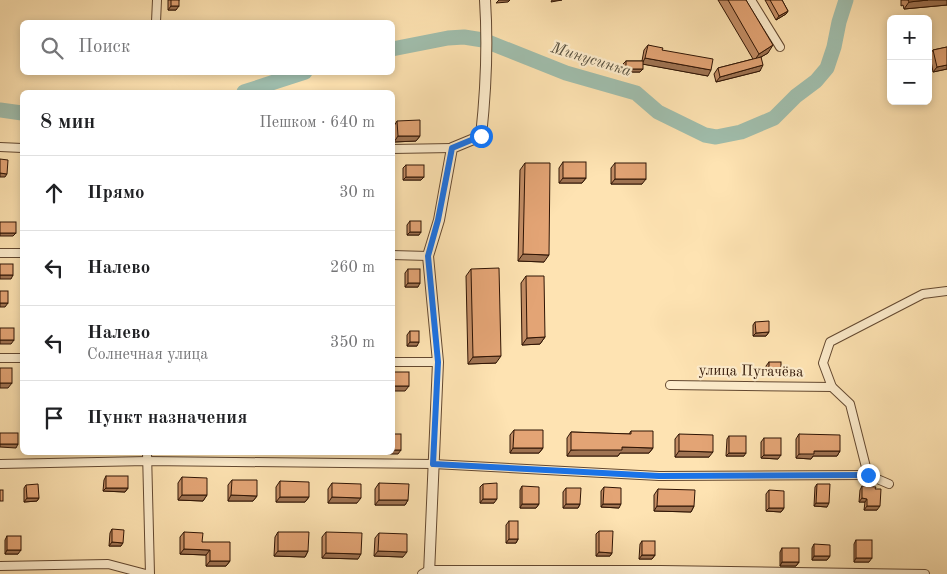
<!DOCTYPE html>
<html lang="ru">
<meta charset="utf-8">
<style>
:root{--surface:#fff;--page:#f2f2f2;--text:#202124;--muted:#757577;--line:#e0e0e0}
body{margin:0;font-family:"Old Standard TT",serif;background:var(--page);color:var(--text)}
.controls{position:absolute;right:15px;top:15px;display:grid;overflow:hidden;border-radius:8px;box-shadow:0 2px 8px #0003}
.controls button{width:45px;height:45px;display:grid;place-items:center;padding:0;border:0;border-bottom:1px solid var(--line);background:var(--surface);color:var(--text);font:25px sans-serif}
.stop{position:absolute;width:15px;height:15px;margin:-11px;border:4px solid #1a73e8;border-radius:50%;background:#fff}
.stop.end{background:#1a73e8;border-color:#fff;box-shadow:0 1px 5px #0008}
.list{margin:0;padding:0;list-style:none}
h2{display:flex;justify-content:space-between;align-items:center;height:65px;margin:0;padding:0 20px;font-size:21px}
h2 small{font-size:16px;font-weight:400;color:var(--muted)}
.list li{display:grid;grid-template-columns:32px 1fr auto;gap:15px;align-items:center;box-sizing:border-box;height:75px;padding:0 20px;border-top:1px solid var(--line)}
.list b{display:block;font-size:19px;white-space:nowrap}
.list p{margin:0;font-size:16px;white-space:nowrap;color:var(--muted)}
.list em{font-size:16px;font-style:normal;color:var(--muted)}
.icon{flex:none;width:28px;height:28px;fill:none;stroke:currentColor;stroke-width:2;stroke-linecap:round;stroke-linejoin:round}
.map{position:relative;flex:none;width:947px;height:574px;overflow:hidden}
.search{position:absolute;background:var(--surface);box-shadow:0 2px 8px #0003;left:20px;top:20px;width:375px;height:55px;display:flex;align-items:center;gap:12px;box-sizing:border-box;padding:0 18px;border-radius:8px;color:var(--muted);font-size:19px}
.panel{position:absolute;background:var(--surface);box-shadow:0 2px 8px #0003;left:20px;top:90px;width:375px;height:365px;border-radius:8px}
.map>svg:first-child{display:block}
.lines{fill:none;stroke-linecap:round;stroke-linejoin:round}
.river{stroke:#a0bead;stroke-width:15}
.minor-casing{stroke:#634830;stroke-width:10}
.tertiary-casing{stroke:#634830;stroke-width:12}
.minor{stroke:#feedcd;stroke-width:8}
.tertiary{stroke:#feedcd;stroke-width:10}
.wall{fill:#c38d65;stroke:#2f1404}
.shaded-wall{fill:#9f7352;stroke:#2f1404}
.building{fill:#e3a475;stroke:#2f1404}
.route{stroke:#1a73e8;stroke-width:6}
.labels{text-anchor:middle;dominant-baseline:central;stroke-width:4.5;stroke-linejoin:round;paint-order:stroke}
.street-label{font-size:15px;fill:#2f1404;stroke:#feedcd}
.water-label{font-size:16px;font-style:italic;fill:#57503f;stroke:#feedcd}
</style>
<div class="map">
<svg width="947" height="574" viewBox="0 0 947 574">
<rect width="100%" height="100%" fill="#fee3b2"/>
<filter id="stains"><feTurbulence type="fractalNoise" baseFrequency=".004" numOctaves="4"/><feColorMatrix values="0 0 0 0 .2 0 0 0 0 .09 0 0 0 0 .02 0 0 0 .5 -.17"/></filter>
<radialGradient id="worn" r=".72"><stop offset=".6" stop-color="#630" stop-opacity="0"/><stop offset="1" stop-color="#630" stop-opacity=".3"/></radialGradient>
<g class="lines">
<g class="river">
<polyline points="392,49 448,38 464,37 483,40 566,73 636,93 658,112 705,135 716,137 741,132 774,118 796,96 816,81 827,68 834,47 839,22 846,0"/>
<polyline points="244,92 305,72"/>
<polyline points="0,110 22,113"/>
</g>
<defs>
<g id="minor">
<polyline points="751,0 780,47"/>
<polyline points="156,22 157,0"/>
<polyline points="0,147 22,148"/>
<polyline points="392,149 452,148"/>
<polyline points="0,253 22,253"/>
<polyline points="392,255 428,256"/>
<polyline points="0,358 22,358"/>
<polyline points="392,362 438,362"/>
<polyline points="670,385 832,387"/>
<polyline points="147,452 150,574"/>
<polyline points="0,464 147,461 433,464 659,476 868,475"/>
<polyline points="889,484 868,475 850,404 832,387 823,363 830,342 923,294 947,291"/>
<polyline points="0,566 108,564 146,574"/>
<polyline points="422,574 429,570 661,570 925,574"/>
</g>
<path id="tertiary" d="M429 574 438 362 428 256 439 220 452 148 481 136C486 90 488 46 485 0"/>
</defs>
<use href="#minor" class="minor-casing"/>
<use href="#tertiary" class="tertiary-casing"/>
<use href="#minor" class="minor"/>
<use href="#tertiary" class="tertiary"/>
</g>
<g class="wall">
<polygon points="168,0 179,0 176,10 168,10"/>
<polygon points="718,0 746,0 768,53 761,57 760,71 716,82 714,74 718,68 753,59"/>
<polygon points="765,0 782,0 788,11 786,14 776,20"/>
<polygon points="901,0 947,0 947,5 904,9 903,5 901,6"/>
<polygon points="648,45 662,50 708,76 643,64 640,72 623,72 623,64 626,61 642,61 644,50"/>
<polygon points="947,47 947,69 933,72 930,55 933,50"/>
<polygon points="397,121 420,136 416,141 394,142 394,126"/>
<polygon points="563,162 586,178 582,183 559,183 559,168"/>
<polygon points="525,163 544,262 518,261 520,170"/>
<polygon points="615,163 642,184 611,184 611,168"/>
<polygon points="406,165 421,180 403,180 403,168"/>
<polygon points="410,221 419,235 407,235 407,225"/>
<polygon points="408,269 418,287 405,287 405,273"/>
<polygon points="471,269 496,363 468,364 466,276"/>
<polygon points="526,276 545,337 540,344 522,345 521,283"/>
<polygon points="755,322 769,332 766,336 753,336 753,325"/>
<polygon points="410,331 417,346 407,346 407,335"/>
<polygon points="769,362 781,371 779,374 766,374 766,366"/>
<polygon points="514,430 543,448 539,453 510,453 510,435"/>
<polygon points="631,431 653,448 649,453 620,453 618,456 567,456 567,438 571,432 629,434"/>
<polygon points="679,434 709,457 675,457 675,439"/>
<polygon points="799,434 840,451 837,456 813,456 811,459 796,458 796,439"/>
<polygon points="729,436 744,456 726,456 727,439"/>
<polygon points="764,438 778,459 761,458 761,442"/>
<polygon points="106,476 128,488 125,492 103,491 104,480"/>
<polygon points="182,477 207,495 203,501 178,500 178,483"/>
<polygon points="232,480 257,496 253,501 228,501 228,485"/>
<polygon points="280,481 309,497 305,502 276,502 276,487"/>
<polygon points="332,483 357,503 328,503 328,489"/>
<polygon points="379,483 408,500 405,505 375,505 375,489"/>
<polygon points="483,484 494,503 480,503 480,487"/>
<polygon points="817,484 827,507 814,506 815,487"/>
<polygon points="26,485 39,498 37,501 24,502 24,488"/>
<polygon points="522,486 539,504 536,508 520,508 520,490"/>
<polygon points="862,486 877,510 864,510 865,502 859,502 860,490"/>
<polygon points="604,487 619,508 601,507 601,491"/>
<polygon points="566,488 580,504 578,508 563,508 563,492"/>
<polygon points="658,489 694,506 691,512 654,511 654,495"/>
<polygon points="769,490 784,508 781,512 766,511 766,494"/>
<polygon points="509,521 518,539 516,543 506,543 506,525"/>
<polygon points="112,529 121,546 109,546 110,533"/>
<polygon points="599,531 612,553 610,556 596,556 596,534"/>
<polygon points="184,532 202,542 230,561 226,566 206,566 206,555 180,554 180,537"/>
<polygon points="278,532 308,551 305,557 274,556 275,537"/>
<polygon points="326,532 358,559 322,558 322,537"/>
<polygon points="379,533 403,557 374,556 375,538"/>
<polygon points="7,536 18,554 5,554 5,540"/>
<polygon points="856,540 869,562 854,562 854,544"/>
<polygon points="642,541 655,555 652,559 639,559 640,544"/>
<polygon points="814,544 830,556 827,560 812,560 812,548"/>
<polygon points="782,548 799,562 796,566 780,566 780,552"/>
</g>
<g class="shaded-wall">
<polygon points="499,0 510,0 508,2 496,3"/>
<polygon points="552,0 562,0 551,2"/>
<polygon points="928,0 947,0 947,5 904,9 909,2"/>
<polygon points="171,6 179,6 176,10 168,10"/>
<polygon points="788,11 786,14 776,20 779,16"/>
<polygon points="773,45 768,53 754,61 759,54"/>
<polygon points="645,58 711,70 708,76 642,64"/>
<polygon points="763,65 760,71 716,82 720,77"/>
<polygon points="947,65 947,69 933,72 937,67"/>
<polygon points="626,69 643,69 640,72 623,72"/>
<polygon points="398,136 420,136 416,141 394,142"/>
<polygon points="0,173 7,174 5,177 0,177"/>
<polygon points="406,177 424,177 421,180 403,180"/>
<polygon points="563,178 586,178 582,183 559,183"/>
<polygon points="615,179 646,179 642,184 611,184"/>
<polygon points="410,232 421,232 419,235 407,235"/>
<polygon points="0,233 16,233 13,236 0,236"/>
<polygon points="523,254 549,255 544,262 518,261"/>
<polygon points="0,275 13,275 11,279 0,279"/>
<polygon points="408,283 420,283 418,287 405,287"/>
<polygon points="0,303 8,303 5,307 0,307"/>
<polygon points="769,332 766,336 753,336 756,333"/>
<polygon points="545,337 540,344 522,345 527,338"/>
<polygon points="0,340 14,340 11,344 0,344"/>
<polygon points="410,342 419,342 417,346 407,346"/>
<polygon points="501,356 496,363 468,364 473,357"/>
<polygon points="769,371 781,371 779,374 766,374"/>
<polygon points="0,383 12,383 8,388 0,388"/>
<polygon points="392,386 409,386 405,391 392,391"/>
<polygon points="0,444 18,444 16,448 0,447"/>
<polygon points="622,447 653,448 649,453 620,453 618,456 567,456 571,450"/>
<polygon points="513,448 543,448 539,453 510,453"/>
<polygon points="392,450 401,450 398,454 380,454 380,452 392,452"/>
<polygon points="679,451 713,452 709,457 675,457"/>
<polygon points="814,451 840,451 837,456 813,456 811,459 796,458 799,454"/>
<polygon points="332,452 352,452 351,454 331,454"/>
<polygon points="729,453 746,453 744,456 726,456"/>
<polygon points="764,455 781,455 778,459 761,458"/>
<polygon points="106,488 128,488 125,492 103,491"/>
<polygon points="182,495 207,495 203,501 178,500"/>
<polygon points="231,495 257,496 253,501 228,501"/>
<polygon points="280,497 309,497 305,502 276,502"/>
<polygon points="332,497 361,498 357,503 328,503"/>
<polygon points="27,498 39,498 37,501 24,502"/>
<polygon points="862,498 867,499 865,502 859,502"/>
<polygon points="483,499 497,499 494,503 480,503"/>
<polygon points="379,500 408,500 405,505 375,505"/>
<polygon points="816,503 829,503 827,507 814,506"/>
<polygon points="522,504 539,504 536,508 520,508"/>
<polygon points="566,504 580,504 578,508 563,508"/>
<polygon points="603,504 621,504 619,508 601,507"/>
<polygon points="657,506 694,506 691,512 654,511"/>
<polygon points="867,506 880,506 877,510 864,510"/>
<polygon points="769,508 784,508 781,512 766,511"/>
<polygon points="509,539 518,539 516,543 506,543"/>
<polygon points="112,542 123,543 121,546 109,546"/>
<polygon points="184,549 210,550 206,555 180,554"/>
<polygon points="7,550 21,550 18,554 5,554"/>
<polygon points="278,551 308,551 305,557 274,556"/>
<polygon points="378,551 407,552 403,557 374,556"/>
<polygon points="599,552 612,553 610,556 596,556"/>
<polygon points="326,553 361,554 358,559 322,558"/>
<polygon points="642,555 655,555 652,559 639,559"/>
<polygon points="814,556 830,556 827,560 812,560"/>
<polygon points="856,558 872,558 869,562 854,562"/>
<polygon points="210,561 230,561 226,566 206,566"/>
<polygon points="782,562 799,562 796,566 780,566"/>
</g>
<g class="building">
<rect x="171" y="0" width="8" height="6"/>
<polygon points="728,0 746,0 773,45 759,54"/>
<polygon points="770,0 782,0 788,11 779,16"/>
<polygon points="908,0 928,0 909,2"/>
<polygon points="648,45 663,48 662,50 713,59 711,70 645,58"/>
<polygon points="947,47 947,65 937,67 933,50"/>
<polygon points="761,57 763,65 720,77 718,68"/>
<rect x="626" y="61" width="17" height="8"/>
<polygon points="420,120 420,136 398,136 397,121"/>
<polygon points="0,159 8,160 7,174 0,173"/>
<rect x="563" y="162" width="23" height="16"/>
<polygon points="525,163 550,163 549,255 523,254"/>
<rect x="615" y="163" width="31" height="16"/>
<rect x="406" y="165" width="18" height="12"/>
<rect x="410" y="221" width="11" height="11"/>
<rect x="0" y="222" width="16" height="11"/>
<rect x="0" y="264" width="13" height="11"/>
<polygon points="499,268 501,356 473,357 471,269"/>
<rect x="408" y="269" width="12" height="14"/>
<polygon points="526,276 544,276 545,337 527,338"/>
<rect x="0" y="291" width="8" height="12"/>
<polygon points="769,321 769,332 756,333 755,322"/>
<rect x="0" y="328" width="14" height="12"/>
<rect x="410" y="331" width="9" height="11"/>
<rect x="769" y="362" width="12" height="9"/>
<rect x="0" y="368" width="12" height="15"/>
<rect x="392" y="372" width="17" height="14"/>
<polygon points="514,430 543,430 543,448 513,448"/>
<polygon points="631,431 653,431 653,448 622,447 622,450 571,450 571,432 631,434"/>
<rect x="0" y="433" width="18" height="11"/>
<rect x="392" y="434" width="9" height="16"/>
<polygon points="679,434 713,435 713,452 679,451"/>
<polygon points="799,434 840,435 840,451 814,451 814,454 799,454"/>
<rect x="729" y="436" width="17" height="17"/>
<rect x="764" y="438" width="17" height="17"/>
<rect x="106" y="476" width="22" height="12"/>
<polygon points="182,477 207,478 207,495 182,495"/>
<polygon points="232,480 257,480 257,496 231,495"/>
<polygon points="280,481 309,482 309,497 280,497"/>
<polygon points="332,483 361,484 361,498 332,497"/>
<polygon points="379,483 409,484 408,500 379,500"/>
<polygon points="497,483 497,499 483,499 483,484"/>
<polygon points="38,484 39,498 27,498 26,485"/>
<polygon points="817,484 830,484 829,503 816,503"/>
<polygon points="522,486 539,487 539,504 522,504"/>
<polygon points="862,486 876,487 875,489 881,489 880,506 867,506 867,499 862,498"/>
<polygon points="604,487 621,488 621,504 603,504"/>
<polygon points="566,488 581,488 580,504 566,504"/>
<polygon points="658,489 695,490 694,506 657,506"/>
<rect x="0" y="490" width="3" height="11"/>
<polygon points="769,490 784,491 784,508 769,508"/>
<rect x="509" y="521" width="9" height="18"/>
<polygon points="112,529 124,530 123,543 112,542"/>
<polygon points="599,531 613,531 612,553 599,552"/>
<polygon points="184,532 203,533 202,542 230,542 230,561 210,561 210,550 184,549"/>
<polygon points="278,532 309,532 308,551 278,551"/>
<polygon points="326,532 362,533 361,554 326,553"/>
<polygon points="379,533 407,534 407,552 378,551"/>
<rect x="7" y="536" width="14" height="14"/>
<rect x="856" y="540" width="16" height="18"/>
<rect x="642" y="541" width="13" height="14"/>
<polygon points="814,544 830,545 830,556 814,556"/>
<rect x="782" y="548" width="17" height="14"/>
</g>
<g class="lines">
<polyline class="route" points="481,136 452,148 438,220 428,256 438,362 433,464 659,476 868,475"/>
</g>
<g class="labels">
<g class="street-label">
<text transform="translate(751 372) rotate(1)">улица Пугачёва</text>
</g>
<g class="water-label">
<text transform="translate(591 60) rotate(17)">Минусинка</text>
</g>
</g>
<rect width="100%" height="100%" filter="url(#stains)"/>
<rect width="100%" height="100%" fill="url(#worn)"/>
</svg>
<div class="controls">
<button>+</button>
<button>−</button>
</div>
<div class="stop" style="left:481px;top:136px"></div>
<div class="stop end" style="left:868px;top:475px"></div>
<div class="search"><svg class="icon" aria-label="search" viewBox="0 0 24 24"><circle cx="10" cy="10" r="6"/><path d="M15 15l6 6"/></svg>Поиск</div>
<section class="panel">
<h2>8 мин<small>Пешком · 640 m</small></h2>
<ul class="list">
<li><svg class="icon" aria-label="ahead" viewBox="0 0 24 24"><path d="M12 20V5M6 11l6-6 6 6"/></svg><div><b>Прямо</b></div><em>30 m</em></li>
<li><svg class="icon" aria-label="left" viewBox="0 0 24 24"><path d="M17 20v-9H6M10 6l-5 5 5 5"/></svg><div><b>Налево</b></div><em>260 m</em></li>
<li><svg class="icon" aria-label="left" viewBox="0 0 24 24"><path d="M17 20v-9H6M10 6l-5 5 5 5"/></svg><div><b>Налево</b><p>Солнечная улица</p></div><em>350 m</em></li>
<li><svg class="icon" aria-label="arrive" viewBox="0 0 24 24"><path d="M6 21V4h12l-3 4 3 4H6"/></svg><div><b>Пункт назначения</b></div></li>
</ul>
</section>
</div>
